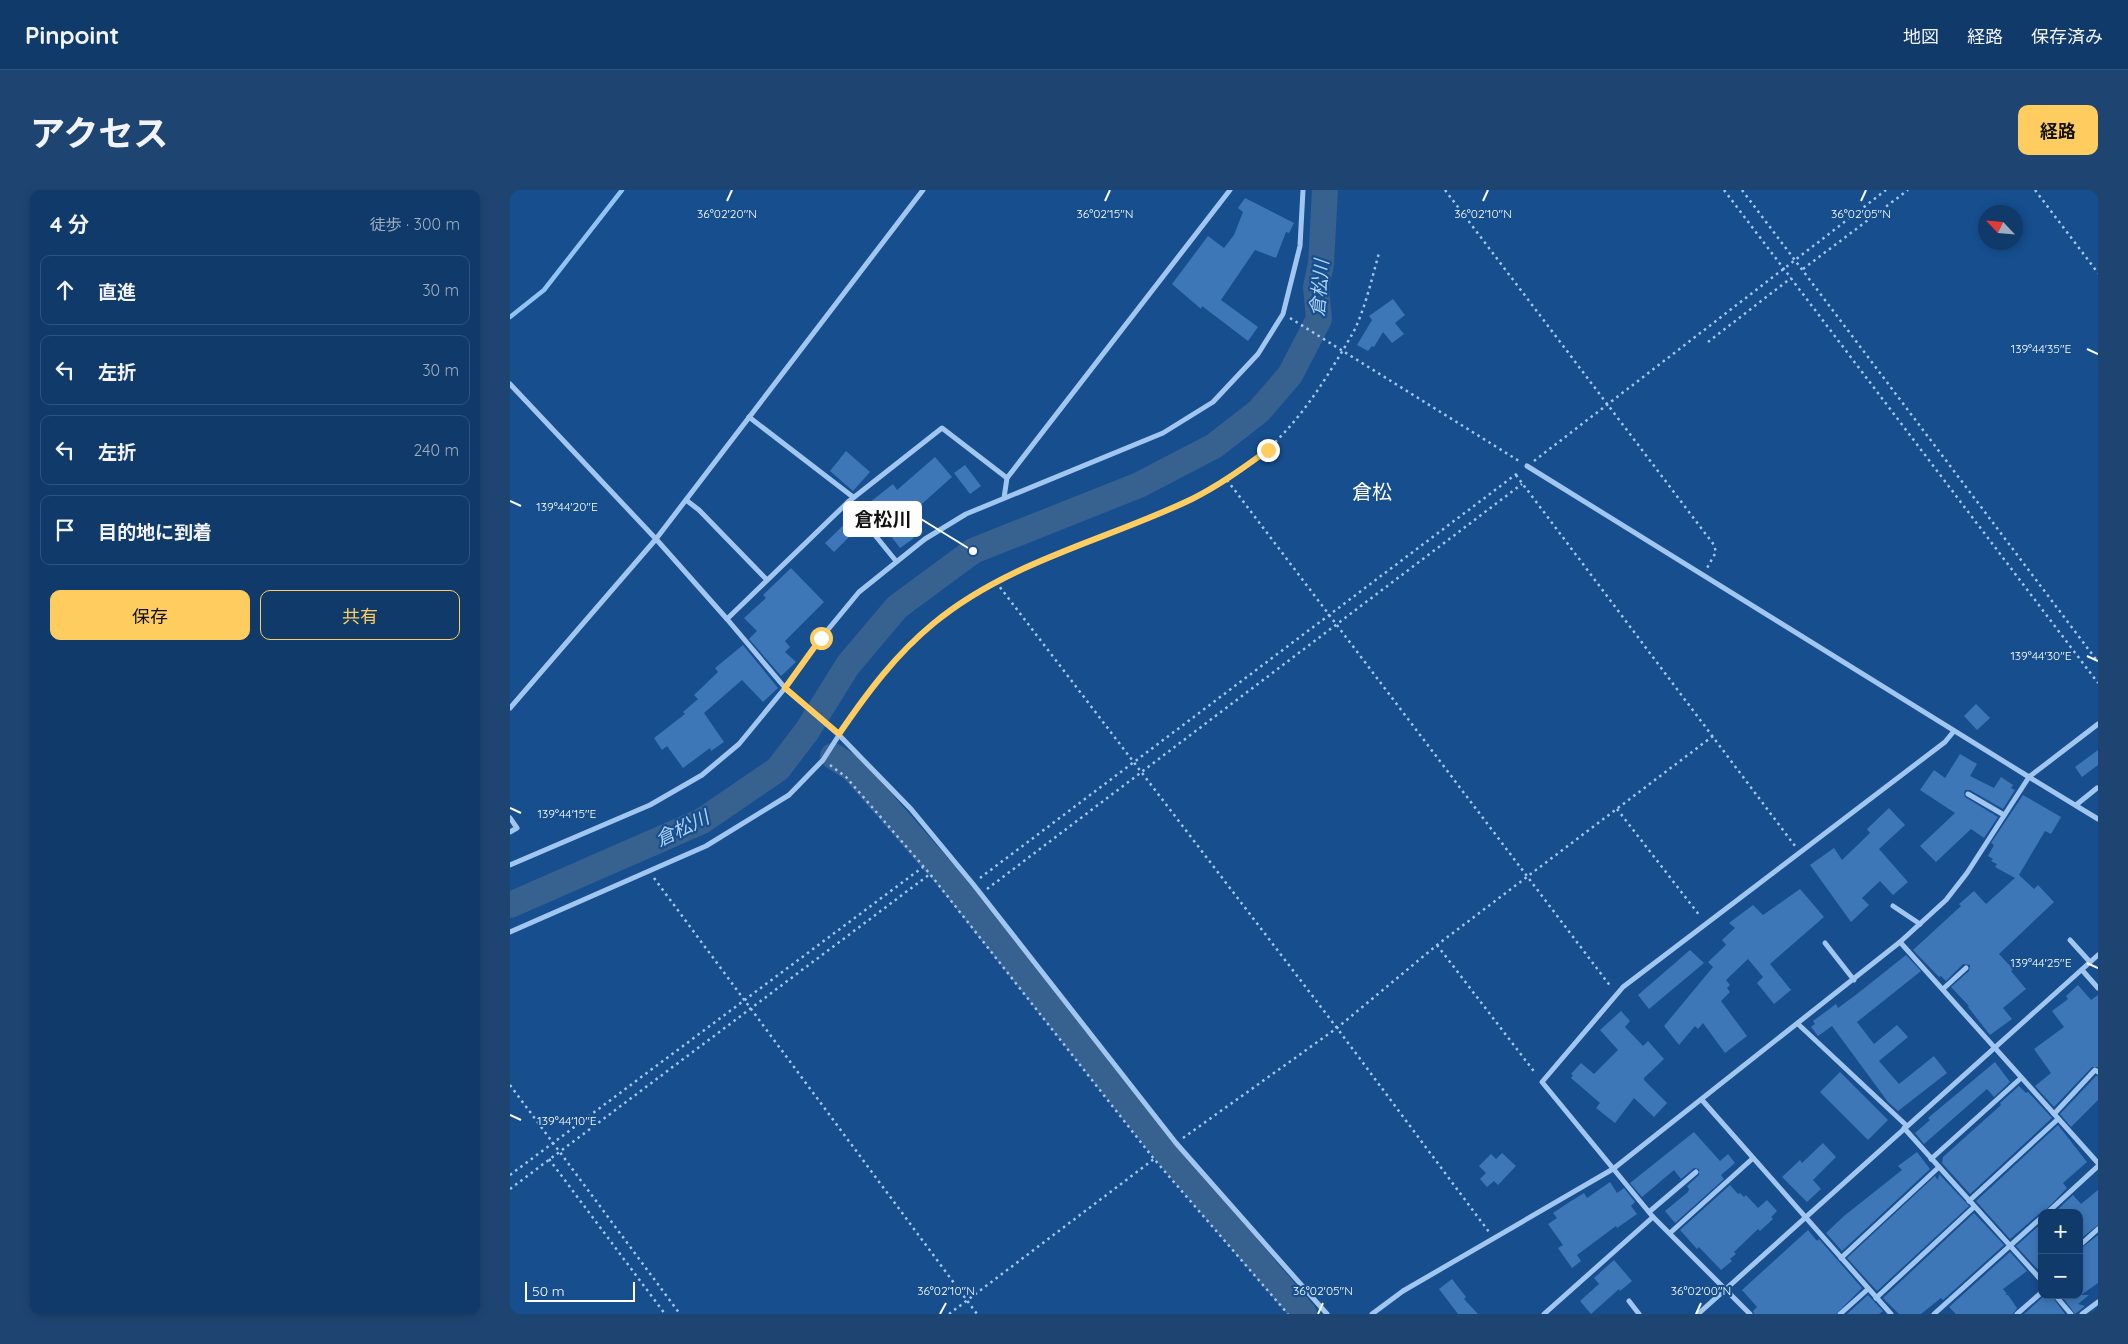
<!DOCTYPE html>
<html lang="ja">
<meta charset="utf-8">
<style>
:root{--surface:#103a6a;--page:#1e4572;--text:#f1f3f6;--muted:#9cadc1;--line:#30547e;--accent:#ffcc60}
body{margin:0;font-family:Quicksand,"Noto Sans JP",sans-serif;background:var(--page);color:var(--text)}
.controls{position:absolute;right:15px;bottom:15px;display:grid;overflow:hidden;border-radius:10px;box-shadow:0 2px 8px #0003}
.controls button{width:45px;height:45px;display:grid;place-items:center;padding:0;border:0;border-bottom:1px solid var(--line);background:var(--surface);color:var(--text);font:25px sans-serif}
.compass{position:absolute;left:1468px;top:15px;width:45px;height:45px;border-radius:50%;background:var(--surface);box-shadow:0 2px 8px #0003;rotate:296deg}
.scale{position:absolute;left:15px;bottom:12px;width:110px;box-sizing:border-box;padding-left:5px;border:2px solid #fff;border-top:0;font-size:14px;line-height:18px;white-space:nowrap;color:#fff;-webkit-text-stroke:4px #164e8e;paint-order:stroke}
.stop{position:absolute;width:15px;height:15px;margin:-11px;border:4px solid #ffcc60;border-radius:50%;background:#fff}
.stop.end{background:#ffcc60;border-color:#fff;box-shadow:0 1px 5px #0008}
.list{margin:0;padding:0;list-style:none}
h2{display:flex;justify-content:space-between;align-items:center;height:65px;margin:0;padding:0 20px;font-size:21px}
h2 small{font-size:16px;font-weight:400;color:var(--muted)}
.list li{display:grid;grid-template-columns:32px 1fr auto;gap:15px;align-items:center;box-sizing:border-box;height:70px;margin:0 10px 10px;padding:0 10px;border:1px solid var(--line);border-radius:10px}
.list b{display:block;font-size:19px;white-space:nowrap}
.list em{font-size:16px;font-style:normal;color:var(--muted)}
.actions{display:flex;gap:10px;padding:15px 20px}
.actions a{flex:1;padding:11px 0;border:1px solid var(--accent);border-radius:10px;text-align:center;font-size:18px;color:var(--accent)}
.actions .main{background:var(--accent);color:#111}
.icon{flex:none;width:28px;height:28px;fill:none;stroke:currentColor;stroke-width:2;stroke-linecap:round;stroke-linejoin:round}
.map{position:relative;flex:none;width:1588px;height:1124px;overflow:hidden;border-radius:10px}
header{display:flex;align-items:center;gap:30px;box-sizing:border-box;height:70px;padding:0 25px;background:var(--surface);border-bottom:1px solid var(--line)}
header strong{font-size:24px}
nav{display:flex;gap:28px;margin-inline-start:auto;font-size:18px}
.intro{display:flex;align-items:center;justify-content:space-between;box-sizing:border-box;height:120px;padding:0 30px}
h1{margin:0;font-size:35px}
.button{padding:12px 22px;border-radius:10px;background:var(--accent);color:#111;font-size:18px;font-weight:700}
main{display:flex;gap:30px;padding:0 30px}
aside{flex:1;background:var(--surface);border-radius:10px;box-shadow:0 2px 8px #0003}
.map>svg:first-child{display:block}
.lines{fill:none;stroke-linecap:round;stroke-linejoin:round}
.stream{stroke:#93c3f3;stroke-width:4.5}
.river{stroke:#37618f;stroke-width:26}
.building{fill:#3e77b7}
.path{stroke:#a1c7f0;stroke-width:2.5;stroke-dasharray:2.5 4;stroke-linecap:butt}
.street{stroke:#a1c7f0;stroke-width:5}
.route{stroke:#ffcc60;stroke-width:6}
.ticks{fill:none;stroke:#fff;stroke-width:2}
.labels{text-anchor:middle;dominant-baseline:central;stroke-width:4.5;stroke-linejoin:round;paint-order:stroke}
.water-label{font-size:19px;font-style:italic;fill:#add1f7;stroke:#164e8e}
.quarter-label{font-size:20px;fill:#fff;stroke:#164e8e}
.ticks-label{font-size:12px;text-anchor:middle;fill:#fff;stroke:#164e8e;stroke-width:4.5;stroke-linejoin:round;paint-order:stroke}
.leader{fill:none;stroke:#fff;stroke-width:2}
.callout-dot{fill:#fff;stroke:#164e8e;stroke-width:2}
.callout{fill:#fff;stroke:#fff;stroke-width:2}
.callout-label{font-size:19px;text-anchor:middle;font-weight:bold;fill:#111}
</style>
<header>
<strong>Pinpoint</strong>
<nav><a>地図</a><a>経路</a><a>保存済み</a></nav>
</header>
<div class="intro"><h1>アクセス</h1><a class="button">経路</a></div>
<main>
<aside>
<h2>4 分<small>徒歩 · 300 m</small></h2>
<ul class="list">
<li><svg class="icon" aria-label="ahead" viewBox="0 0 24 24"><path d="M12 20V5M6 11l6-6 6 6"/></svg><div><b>直進</b></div><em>30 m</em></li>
<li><svg class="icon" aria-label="left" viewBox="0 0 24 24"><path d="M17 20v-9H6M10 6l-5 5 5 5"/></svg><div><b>左折</b></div><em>30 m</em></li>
<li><svg class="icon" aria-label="left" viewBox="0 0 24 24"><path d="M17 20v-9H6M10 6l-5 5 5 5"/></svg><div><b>左折</b></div><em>240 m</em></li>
<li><svg class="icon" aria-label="arrive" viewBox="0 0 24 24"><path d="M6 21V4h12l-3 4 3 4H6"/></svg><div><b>目的地に到着</b></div></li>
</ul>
<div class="actions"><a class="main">保存</a><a>共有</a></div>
</aside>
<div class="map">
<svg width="1588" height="1124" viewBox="0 0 1588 1124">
<rect width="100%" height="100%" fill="#164e8e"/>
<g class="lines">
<polyline class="stream" points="0,127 34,100 112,0"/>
<g class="river">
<polyline points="323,566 343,579 439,689 653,959 794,1124"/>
<polyline points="0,715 192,631 268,579 297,541 338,475 387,417 463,361 629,295 704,256 749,221 780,185 809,129 806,97 811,74 815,0"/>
</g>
</g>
<g class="building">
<polygon points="735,8 784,33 779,43 776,42 766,68 745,60 711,110 748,137 738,151 692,116 691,119 662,94 698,46 714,58 724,45 733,22 728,18"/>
<polygon points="883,109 895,125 885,133 894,144 882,153 873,142 864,157 862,156 858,161 847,155 862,130 859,126"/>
<polygon points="336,261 360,282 343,301 320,281"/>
<polygon points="425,267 442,287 405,320 409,326 395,336 404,348 390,358 364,324 358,329 350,320 383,294 387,300"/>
<polygon points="455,275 471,296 460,304 444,283"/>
<polygon points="343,326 351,335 324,362 315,353"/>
<polygon points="281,378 314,412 275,451 280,457 275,462 286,472 271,486 239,449 247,441 234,428 256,408 253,405"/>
<polygon points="233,455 268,498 253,512 232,490 194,523 214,552 201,561 200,558 173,578 157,556 152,560 144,548 175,524 173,522 188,509 184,505 208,482 205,478"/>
<polygon points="1466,514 1480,528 1467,540 1454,526"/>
<polygon points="1588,560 1588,575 1572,587 1565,577"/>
<polygon points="1450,564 1467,574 1460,586 1484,598 1491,587 1503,595 1501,598 1505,600 1493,619 1460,600 1455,600 1454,604 1455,607 1488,627 1474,648 1461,639 1426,672 1410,656 1445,623 1410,600 1424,580 1435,588"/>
<polygon points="1513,605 1551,627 1541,644 1535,641 1509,685 1524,699 1528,695 1544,712 1489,764 1503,779 1501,781 1516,799 1493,818 1502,829 1480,845 1458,817 1459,816 1441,797 1459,781 1460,775 1453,774 1436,791 1431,786 1429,787 1403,760 1451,716 1449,714 1464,701 1476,714 1505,688 1485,677 1487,674 1481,671 1483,669 1478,666 1484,655 1481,653"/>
<polygon points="1379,618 1395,635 1369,659 1398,692 1383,705 1370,691 1352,708 1359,715 1341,732 1300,675 1324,658 1332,670 1360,643 1357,639"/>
<polygon points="1290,699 1314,727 1260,774 1281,800 1264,814 1247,793 1253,787 1238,769 1216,790 1220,795 1217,798 1220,802 1211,811 1237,846 1215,863 1193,833 1188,839 1185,836 1169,855 1154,836 1203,777 1198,772 1216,755 1212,750 1225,738 1219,733 1243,715 1253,725"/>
<polygon points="1180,760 1194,773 1139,819 1128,805"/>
<polygon points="1396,765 1411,781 1347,832 1364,854 1387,835 1398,847 1369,871 1389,894 1424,866 1437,883 1388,921 1378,912 1322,836 1308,846 1301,837 1305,834 1303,831 1326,814 1328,818 1347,804"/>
<polygon points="1568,795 1581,810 1588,805 1588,877 1582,877 1544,917 1525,896 1541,883 1524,859 1554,837 1542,821 1558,809 1556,806"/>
<polygon points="1111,821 1120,831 1115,837 1133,856 1138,851 1154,869 1134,888 1134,890 1157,913 1144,927 1124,908 1105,933 1086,918 1090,913 1061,888 1063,885 1061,884 1071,873 1084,884 1108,860 1090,840"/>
<polygon points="1485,872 1500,892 1484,907 1477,899 1414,954 1405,943 1420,930 1418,928"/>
<polygon points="1330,882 1378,930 1358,950 1310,902"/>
<polygon points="1586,886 1588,886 1588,910 1561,937 1550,924"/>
<polygon points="1509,896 1516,903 1518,902 1542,928 1460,1004 1432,973 1433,967 1491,915 1490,913"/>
<polygon points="1548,935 1577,972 1553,993 1557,998 1533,1023 1529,1024 1500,1049 1466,1011"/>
<polygon points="1184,942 1210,971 1218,964 1225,973 1211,985 1214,989 1165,1033 1155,1021 1178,1002 1179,999 1177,996 1189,985 1189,979 1184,978 1171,989 1164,980 1132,1007 1120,993"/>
<polygon points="1313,953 1326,967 1303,990 1311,999 1297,1012 1272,987 1290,970 1292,973"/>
<polygon points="1407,962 1420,979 1332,1061 1316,1043 1334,1026 1392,980 1388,976"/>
<polygon points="992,963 1006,976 988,995 984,991 977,997 970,989 976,983 969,976 981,964 986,969"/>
<polygon points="1429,984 1459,1016 1367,1101 1337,1068 1425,986 1428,990"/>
<polygon points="1100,992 1107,1003 1114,998 1125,1012 1121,1016 1127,1024 1107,1038 1106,1036 1067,1065 1071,1071 1062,1078 1048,1058 1053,1055 1038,1034 1047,1028 1043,1023 1058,1013 1074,1003 1077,1008"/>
<polygon points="1220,995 1228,1004 1230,1003 1234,1007 1236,1005 1248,1018 1257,1010 1267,1021 1261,1027 1263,1029 1250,1041 1248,1039 1224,1062 1226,1064 1220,1069 1222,1071 1211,1080 1189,1057 1187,1059 1170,1040"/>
<polygon points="1588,1000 1588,1035 1569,1050 1569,1023 1544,1023 1563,1005 1571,1014"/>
<polygon points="1464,1023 1494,1055 1433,1110 1431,1108 1411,1124 1389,1124 1373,1108"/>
<polygon points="1532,1033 1532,1084 1506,1056"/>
<polygon points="1298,1040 1307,1051 1309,1049 1352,1098 1326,1124 1244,1124 1243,1121 1247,1117 1232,1100"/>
<polygon points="1588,1045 1588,1093 1571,1105 1579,1105 1568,1114 1575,1116 1565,1124 1551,1105 1569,1105 1569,1060"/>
<polygon points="1500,1062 1517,1081 1493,1099 1497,1104 1495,1105 1498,1105 1507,1118 1503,1124 1446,1124 1439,1117"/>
<polygon points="1104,1070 1122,1091 1110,1101 1109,1099 1081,1124 1070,1111 1089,1094 1084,1088"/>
<polygon points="942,1089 956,1107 954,1109 968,1124 948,1124 929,1099"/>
<polygon points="1358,1105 1373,1121 1369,1124 1337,1124"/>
<polygon points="1535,1105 1541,1105 1555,1124 1514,1124"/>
</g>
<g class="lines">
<g class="path">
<polyline points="935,0 1204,355 1206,362 1197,378"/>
<polyline points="1214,0 1588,493"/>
<polyline points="1232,0 1588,472"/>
<polyline points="1525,0 1588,83"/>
<polyline points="1293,79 1398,0"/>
<polyline points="780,128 1009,271"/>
<polyline points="1198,152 1281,88"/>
<polyline points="1024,271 1376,0"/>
<polyline points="1006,285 1285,656"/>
<polyline points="717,290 1101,797"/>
<polyline points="486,392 827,838 979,1042"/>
<path d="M334 537C368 486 407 441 459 408 499 382 543 367 586 349 629 331 674 316 714 292 762 263 793 225 822 178 830 165 838 152 845 139 856 115 862 88 869 63"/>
<polyline points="320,575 336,587 420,684 644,969 778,1124"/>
<polyline points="1107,619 1190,726"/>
<polyline points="144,688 467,1124"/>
<polyline points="470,688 1009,282"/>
<polyline points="477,699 1012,294"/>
<polyline points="927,755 1026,884"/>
<polyline points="0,895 170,1124"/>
<polyline points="673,948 827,838 927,755 1203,546"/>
<polyline points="39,969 155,1124"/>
<polyline points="0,985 413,677"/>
<polyline points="0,999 420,684"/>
<polyline points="439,1124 644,969"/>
</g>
<g class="street">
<polyline points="0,194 146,349 217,429 276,499 328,544 401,619 463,694 666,953 817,1124"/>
<polyline points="239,227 343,307"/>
<polyline points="494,308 497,288 720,0"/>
<polyline points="176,310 189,320 257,390"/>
<polyline points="338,312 386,371"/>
<polyline points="217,429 338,312 432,238 497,288"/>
<polyline points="0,518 146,349 413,0"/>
<polyline points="1588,534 1519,587 1588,629"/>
<polyline points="1458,604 1494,625"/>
<polyline points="1566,615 1587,598"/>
<polyline points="0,628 7,638 0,642"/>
<polyline points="0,675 140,615 192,585 229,554 275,498 311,448 349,402 415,349 456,324 653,243 703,212 748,164 773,124 790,56 793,0"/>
<polyline points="1383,716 1410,734"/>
<polyline points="0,742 196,656 279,605 313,570 329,545"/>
<polyline points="1560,750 1580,772"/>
<polyline points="1390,752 1588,973"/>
<polyline points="1315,753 1344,790"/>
<polyline points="1572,780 1588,798"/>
<polyline points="1433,799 1456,778"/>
<polyline points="1288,834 1397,936"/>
<polyline points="1192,910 1381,1124"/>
<polyline points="1544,924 1585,880 1588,882"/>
<polyline points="1394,938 1532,1091"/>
<polyline points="1421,969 1511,888"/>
<polyline points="1459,1011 1548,929"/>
<polyline points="1139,1022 1186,982"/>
<polyline points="1537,1023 1588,976"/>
<polyline points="1160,1043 1242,969"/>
<polyline points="1569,1056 1588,1039"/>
<polyline points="1331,1068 1429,977"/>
<polyline points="1545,1105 1561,1124"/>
<polyline points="1366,1108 1464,1017"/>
<polyline points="1119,1111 1129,1124"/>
<polyline points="862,1124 893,1101 1103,979 1390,752 1436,710 1457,683 1519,587 1017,276"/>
<polyline points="1034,1124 1143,1027"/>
<polyline points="1188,1124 1588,765"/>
<polyline points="1240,1124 1143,1027 1032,892 1113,797 1435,552 1444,541"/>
<polyline points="1330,1124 1358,1099"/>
<polyline points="1424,1124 1532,1027"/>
<polyline points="1507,1124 1532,1102"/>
<polyline points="1572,1124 1588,1112"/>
</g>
</g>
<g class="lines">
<path class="route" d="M311 448 275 498 329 544C357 503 386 464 424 433 499 371 597 350 682 309 710 295 733 278 758 260"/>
</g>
<path class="ticks" d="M217 11 222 0M595 11 600 0M973 11 978 0M1351 11 1356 0M1577 159 1588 164M0 311 11 316M1577 466 1588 471M0 618 11 623M1577 773 1588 778M0 925 11 930M430 1124 436 1113M808 1124 813 1113M1186 1124 1191 1113"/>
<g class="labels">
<g class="water-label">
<text transform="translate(809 98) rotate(-85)">倉松川</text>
<text transform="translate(172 638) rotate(-26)">倉松川</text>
</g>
<g class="quarter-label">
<text x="862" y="301">倉松</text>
</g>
</g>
<g class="ticks-label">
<text x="217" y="28">36°02'20"N</text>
<text x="595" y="28">36°02'15"N</text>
<text x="973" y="28">36°02'10"N</text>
<text x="1351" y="28">36°02'05"N</text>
<text x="1531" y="163">139°44'35"E</text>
<text x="57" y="321">139°44'20"E</text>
<text x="1531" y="470">139°44'30"E</text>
<text x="57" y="628">139°44'15"E</text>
<text x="1531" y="777">139°44'25"E</text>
<text x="57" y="935">139°44'10"E</text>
<text x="436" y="1105">36°02'10"N</text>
<text x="813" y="1105">36°02'05"N</text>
<text x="1191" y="1105">36°02'00"N</text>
</g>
<path class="leader" d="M463 361L411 329"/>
<circle class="callout-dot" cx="463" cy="361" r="5"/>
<rect class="callout" x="334" y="312" width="77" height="34" rx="5"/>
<g class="callout-label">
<text x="373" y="336">倉松川</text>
</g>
</svg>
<div class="controls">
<button>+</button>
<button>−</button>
</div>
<svg class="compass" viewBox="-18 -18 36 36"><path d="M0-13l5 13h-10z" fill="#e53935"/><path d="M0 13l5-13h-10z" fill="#9cadc1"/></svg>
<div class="scale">50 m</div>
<div class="stop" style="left:311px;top:448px"></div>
<div class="stop end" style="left:758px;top:260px"></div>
</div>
</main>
